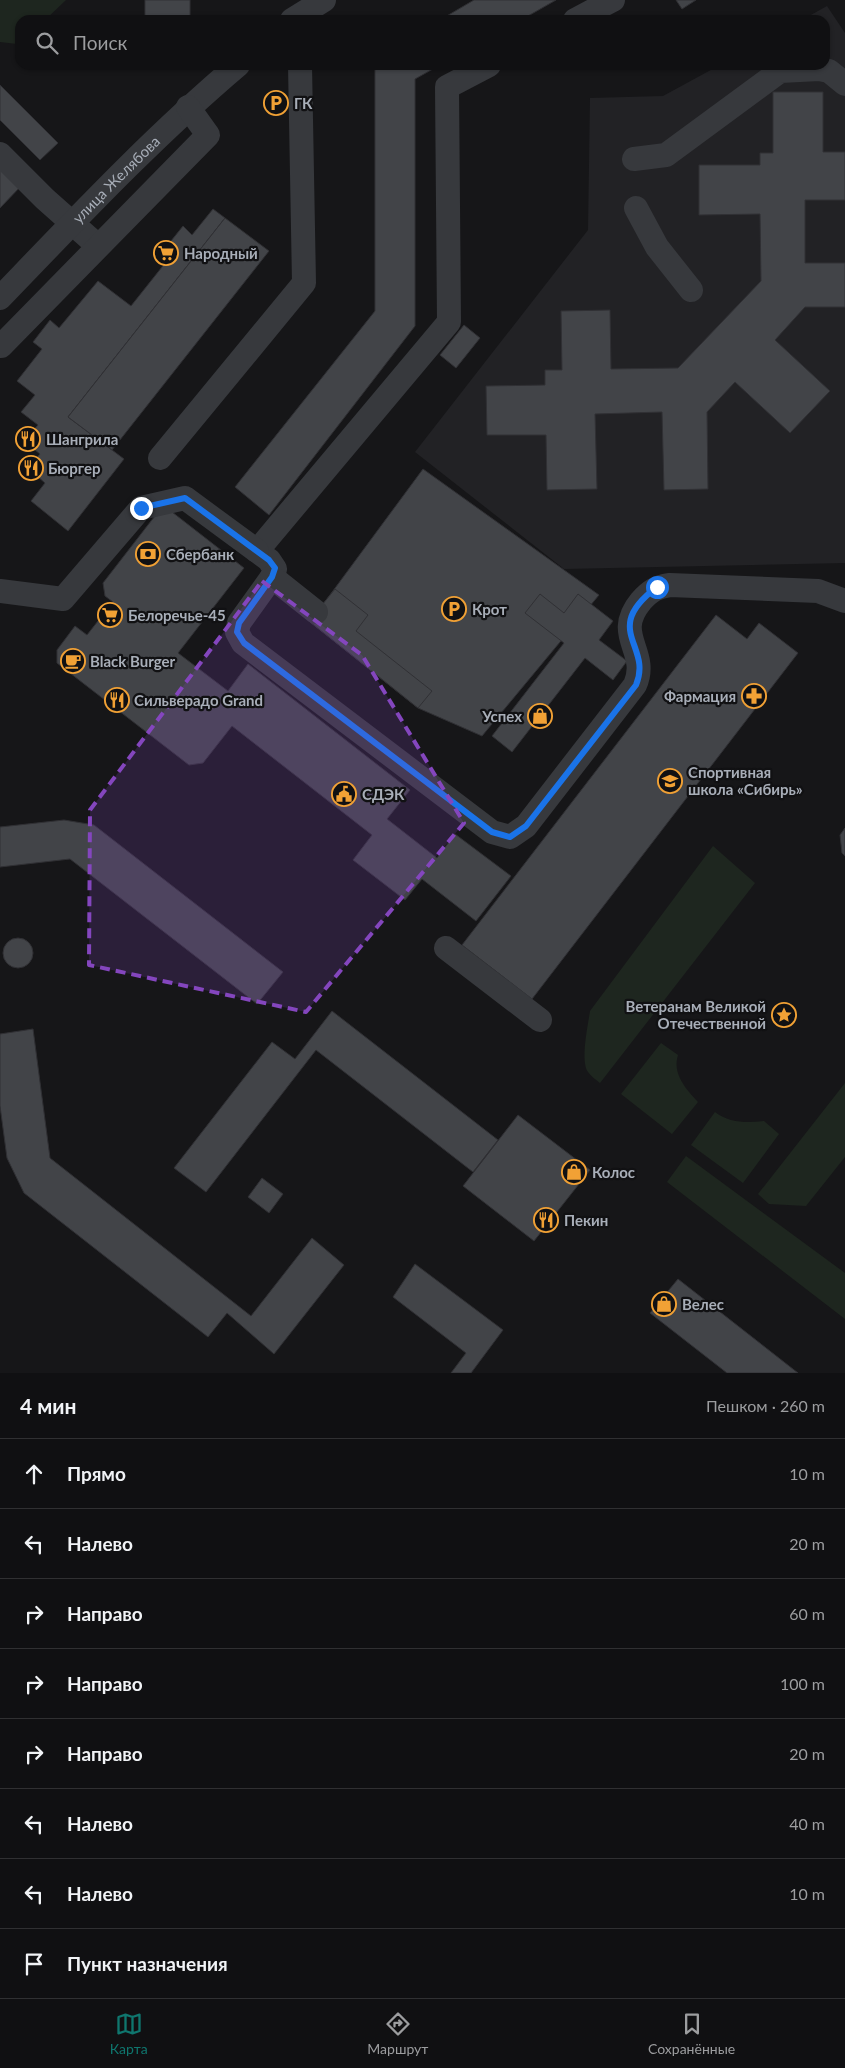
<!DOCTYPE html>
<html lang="ru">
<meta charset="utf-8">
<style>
:root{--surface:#101012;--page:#19191b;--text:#f1f3f6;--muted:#9c9d9f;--line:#303032;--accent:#0f766e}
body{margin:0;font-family:Lato,sans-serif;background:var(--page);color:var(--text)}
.stop{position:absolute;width:15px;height:15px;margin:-11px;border:4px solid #1a73e8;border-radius:50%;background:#fff}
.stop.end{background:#1a73e8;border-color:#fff;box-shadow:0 1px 5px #0008}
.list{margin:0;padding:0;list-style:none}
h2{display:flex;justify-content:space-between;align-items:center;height:65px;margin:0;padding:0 20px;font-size:21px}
h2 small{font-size:16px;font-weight:400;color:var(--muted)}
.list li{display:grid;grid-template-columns:32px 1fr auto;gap:15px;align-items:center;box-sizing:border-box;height:70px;padding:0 20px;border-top:1px solid var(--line)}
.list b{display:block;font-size:19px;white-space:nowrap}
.list em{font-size:16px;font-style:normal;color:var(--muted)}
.icon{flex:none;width:28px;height:28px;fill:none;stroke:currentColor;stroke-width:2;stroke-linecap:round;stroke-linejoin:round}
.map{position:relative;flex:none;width:845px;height:1373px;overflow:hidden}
.search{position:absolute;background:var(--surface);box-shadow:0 1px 4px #0004;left:15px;right:15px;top:15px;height:55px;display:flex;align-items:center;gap:12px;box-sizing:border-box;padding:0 18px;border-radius:15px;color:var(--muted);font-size:19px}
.sheet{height:625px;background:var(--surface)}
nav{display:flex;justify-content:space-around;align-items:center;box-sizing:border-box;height:70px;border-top:1px solid var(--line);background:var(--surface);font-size:14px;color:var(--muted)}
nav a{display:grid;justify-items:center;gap:2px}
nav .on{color:var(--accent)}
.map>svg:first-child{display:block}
.built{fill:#222225}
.green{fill:#1e261f}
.building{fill:#424448;stroke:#303034}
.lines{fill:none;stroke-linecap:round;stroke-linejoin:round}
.minor{stroke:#37393d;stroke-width:24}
.route{stroke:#1a73e8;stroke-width:6}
.marked{fill:#8446be;fill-opacity:0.2;stroke:#8446be;stroke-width:4;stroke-dasharray:10 6;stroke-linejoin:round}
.labels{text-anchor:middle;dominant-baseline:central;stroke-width:4.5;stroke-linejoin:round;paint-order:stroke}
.poi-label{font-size:15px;font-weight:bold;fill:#a8aeb8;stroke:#111113;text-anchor:start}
.street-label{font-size:15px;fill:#a8aeb8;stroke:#111113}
</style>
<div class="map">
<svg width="845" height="1373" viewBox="0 0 845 1373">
<rect width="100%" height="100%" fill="#161618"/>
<polygon class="built" points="827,6 845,33 845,563 564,569 415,452 588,230 590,98 663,96 720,65 825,65 825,20 802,20"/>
<g class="green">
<polygon points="0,0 66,0 45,20 20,20 20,42 17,44 0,42"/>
<path d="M713 846 755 883 600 1083C596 1080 591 1076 588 1072 580 1061 588 1025 590 1011Z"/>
<path d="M661 1043 678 1055C672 1074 686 1089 698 1102L672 1134 621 1094Z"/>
<polygon points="845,1083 845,1157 806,1206 769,1204 758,1194"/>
<path d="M715 1112C729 1123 747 1123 764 1121L779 1134 743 1183 691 1145Z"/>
<polygon points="686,1156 845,1273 845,1319 667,1182"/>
</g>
<g class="building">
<rect x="145" y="0" width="45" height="20"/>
<polygon points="474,0 556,0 521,20 440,20"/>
<polygon points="676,0 696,0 682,9"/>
<polygon points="375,65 440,65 415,79 415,326 269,515 235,487 375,311"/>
<polygon points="0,85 58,143 40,160 0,120"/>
<polygon points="773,92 823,92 823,152 845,152 845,200 805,200 805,263 845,263 845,307 805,307 775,340 830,391 790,433 735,382 707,412 708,489 664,490 662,412 595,414 597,489 547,490 546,435 487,435 486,386 545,385 545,370 562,370 561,311 610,310 611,369 678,368 761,281 760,214 699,215 699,165 760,165 760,153 773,153"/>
<polygon points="0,164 22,185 0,208"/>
<polygon points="213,209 225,218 68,417 124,459 68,531 31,501 45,483 28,468 40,454 24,441 38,425 21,412 35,395 17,381 42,349 33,342 50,320 59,328 98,281 131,306 166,262 159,256 183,226 192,235"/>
<polygon points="225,218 269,251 112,450 68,417"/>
<polygon points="464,325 480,338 456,368 440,355"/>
<polygon points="423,469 599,595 482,736 418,708 310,622"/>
<polygon points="158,512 172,512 244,568 178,653 228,691 248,664 410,790 387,819 437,858 455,834 511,876 476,921 422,879 405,900 353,860 372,835 232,726 203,763 189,765 57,663 57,650 75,626 87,635 113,602 105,596 103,583"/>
<polygon points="335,589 368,615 356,631 432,691 418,708 309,621"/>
<polygon points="540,594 564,613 578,594 613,621 599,640 627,661 613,680 585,658 512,752 492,736 564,643 525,613"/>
<polygon points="716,615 747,639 759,623 798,653 532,999 462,945"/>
<polygon points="64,820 94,825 283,972 257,1004 70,859 0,867 0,827"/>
<polygon points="845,828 845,856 842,853 840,835"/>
<circle cx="18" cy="953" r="15"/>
<polygon points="332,1011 498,1140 473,1172 316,1050 206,1192 174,1168 272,1042 295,1059"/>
<polygon points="33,1029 50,1158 251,1316 312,1238 344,1265 274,1354 227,1313 208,1337 24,1193 7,1158 0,1106 0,1034"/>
<polygon points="518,1115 590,1170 534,1241 463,1186"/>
<polygon points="262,1178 283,1194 269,1213 248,1197"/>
<polygon points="415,1264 503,1330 471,1373 451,1373 466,1353 393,1297"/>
<polygon points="678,1279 798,1373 727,1373 650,1313"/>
</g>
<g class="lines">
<g class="minor">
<polyline points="292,20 324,0"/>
<polyline points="575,20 613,0"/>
<path d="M489 65 447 87 449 322 257 551 269 560 275 569 272 577 239 623 237 632 243 643 492 832 510 837 526 826 635 685C650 651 612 636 641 601 650 591 656 587 670 585L818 591 845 601"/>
<polyline points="0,154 45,199 98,246"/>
<polyline points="634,159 666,155 780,71 819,69 829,71 845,84"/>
<polyline points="636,208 657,247 691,290"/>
<path id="s1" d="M0 298C77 218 153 137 238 65"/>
<polyline points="1,346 208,135 188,107"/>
<polyline points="160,458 304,283 300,65"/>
<polyline points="272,577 316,612"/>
<polyline points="0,591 63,599 141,508 185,498 257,551"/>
<polyline points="446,948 540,1020"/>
</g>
</g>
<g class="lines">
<path class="route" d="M141 508 185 498 269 560 275 568 272 577 239 623 237 632 244 643 492 832 510 837 526 826 636 685C653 645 600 630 657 587"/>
</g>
<path class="marked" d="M262 581 362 655 464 823 306 1012 89 965 90 810Z"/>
<defs>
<symbol id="parking-ring" viewBox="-11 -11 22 22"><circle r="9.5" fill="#111113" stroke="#f1a135" stroke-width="1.5"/><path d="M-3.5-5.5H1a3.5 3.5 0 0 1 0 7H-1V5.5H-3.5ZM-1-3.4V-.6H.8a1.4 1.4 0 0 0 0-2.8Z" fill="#f1a135"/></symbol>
<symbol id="supermarket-ring" viewBox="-11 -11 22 22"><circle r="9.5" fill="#111113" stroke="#f1a135" stroke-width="1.5"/><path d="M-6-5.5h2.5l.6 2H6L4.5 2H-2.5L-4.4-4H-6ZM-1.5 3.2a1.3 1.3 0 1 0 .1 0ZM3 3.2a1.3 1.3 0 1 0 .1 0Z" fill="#f1a135"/></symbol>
<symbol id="restaurant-ring" viewBox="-11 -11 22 22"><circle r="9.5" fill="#111113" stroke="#f1a135" stroke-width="1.5"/><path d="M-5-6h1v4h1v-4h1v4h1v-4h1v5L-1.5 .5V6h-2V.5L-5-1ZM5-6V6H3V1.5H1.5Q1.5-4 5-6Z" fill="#f1a135"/></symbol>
<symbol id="bank-ring" viewBox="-11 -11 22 22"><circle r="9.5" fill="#111113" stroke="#f1a135" stroke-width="1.5"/><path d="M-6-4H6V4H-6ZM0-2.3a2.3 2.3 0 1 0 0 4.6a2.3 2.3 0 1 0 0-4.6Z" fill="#f1a135"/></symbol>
<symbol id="cafe-ring" viewBox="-11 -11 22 22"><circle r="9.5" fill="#111113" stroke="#f1a135" stroke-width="1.5"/><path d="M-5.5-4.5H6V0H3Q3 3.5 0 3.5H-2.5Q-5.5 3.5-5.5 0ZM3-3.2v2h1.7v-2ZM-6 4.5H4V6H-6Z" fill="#f1a135"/></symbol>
<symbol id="pharmacy-ring" viewBox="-11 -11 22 22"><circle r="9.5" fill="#111113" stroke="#f1a135" stroke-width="1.5"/><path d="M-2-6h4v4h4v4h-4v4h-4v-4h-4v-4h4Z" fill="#f1a135"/></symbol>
<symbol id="shop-ring" viewBox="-11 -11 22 22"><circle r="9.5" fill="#111113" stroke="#f1a135" stroke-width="1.5"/><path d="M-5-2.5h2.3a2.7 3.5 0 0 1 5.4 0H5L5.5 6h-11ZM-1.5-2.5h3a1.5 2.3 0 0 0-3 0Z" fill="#f1a135"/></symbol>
<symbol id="school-ring" viewBox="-11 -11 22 22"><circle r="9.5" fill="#111113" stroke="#f1a135" stroke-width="1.5"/><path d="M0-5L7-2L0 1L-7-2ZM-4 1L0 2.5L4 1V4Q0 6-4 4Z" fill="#f1a135"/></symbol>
<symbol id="civic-ring" viewBox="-11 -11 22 22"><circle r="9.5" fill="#111113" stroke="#f1a135" stroke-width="1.5"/><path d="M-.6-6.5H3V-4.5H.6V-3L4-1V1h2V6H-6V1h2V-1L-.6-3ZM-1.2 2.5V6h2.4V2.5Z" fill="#f1a135"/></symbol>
<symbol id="sight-ring" viewBox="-11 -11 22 22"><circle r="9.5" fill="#111113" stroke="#f1a135" stroke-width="1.5"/><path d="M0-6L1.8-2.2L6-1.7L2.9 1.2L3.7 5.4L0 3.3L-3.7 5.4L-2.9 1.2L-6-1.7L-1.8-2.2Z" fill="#f1a135"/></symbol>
</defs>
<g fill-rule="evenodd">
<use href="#parking-ring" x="262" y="89" width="28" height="28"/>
<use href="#supermarket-ring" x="152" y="239" width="28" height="28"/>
<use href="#restaurant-ring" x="14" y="425" width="28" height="28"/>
<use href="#restaurant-ring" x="17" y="454" width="28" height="28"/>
<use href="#bank-ring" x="134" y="540" width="28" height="28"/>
<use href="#parking-ring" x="440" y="595" width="28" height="28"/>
<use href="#supermarket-ring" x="96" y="601" width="28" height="28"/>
<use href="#cafe-ring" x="59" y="647" width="28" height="28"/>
<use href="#pharmacy-ring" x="740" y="682" width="28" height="28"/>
<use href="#restaurant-ring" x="103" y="686" width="28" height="28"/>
<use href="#shop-ring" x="526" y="702" width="28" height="28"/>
<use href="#school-ring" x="656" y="767" width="28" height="28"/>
<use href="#civic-ring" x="330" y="780" width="28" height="28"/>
<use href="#sight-ring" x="770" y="1001" width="28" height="28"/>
<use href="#shop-ring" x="560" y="1158" width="28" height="28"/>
<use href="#restaurant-ring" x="532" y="1206" width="28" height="28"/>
<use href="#shop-ring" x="650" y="1290" width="28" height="28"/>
</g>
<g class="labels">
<g class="poi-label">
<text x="294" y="103">ГК</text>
<text x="184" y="253">Народный</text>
<text x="46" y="439">Шангрила</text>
<text x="48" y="468">Бюргер</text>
<text x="166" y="554">Сбербанк</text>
<text x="472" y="609">Крот</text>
<text x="128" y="615">Белоречье-45</text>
<text x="90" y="661">Black Burger</text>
<text x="736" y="696" text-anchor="end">Фармация</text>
<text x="134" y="700">Сильверадо Grand</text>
<text x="522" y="716" text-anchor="end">Успех</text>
<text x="688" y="772">Спортивная<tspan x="688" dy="17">школа «Сибирь»</tspan></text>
<text x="362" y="794">СДЭК</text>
<text x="766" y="1006" text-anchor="end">Ветеранам Великой<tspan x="766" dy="17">Отечественной</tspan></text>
<text x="592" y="1172">Колос</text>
<text x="564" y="1220">Пекин</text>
<text x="682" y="1304">Велес</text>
</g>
<g class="street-label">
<text stroke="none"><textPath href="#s1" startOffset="166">улица Желябова</textPath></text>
</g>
</g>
</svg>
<div class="stop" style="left:657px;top:587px"></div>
<div class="stop end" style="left:141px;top:508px"></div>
<div class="search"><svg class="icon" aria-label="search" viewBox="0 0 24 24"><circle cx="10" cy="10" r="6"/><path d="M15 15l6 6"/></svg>Поиск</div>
</div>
<section class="sheet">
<h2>4 мин<small>Пешком · 260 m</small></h2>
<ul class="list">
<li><svg class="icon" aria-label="ahead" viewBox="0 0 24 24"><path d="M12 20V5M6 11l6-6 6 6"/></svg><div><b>Прямо</b></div><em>10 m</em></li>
<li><svg class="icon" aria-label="left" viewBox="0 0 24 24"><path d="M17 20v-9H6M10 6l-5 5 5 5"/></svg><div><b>Налево</b></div><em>20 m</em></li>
<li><svg class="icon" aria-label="right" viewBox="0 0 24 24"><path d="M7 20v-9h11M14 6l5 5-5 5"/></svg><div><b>Направо</b></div><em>60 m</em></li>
<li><svg class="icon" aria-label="right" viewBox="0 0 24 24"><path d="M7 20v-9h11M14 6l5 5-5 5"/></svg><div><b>Направо</b></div><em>100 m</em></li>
<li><svg class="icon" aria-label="right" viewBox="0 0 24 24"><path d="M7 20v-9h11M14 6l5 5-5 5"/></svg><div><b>Направо</b></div><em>20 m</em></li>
<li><svg class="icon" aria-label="left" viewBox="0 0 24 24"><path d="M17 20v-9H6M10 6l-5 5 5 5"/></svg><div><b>Налево</b></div><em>40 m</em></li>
<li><svg class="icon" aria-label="left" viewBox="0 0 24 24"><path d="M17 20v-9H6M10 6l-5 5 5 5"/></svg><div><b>Налево</b></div><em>10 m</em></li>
<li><svg class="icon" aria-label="arrive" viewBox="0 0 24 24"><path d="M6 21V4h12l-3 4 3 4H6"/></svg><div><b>Пункт назначения</b></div></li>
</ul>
</section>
<nav>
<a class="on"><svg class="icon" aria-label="map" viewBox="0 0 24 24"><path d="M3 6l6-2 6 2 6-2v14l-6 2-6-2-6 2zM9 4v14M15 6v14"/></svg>Карта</a>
<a><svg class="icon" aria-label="directions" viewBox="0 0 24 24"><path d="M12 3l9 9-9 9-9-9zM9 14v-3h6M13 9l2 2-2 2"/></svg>Маршрут</a>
<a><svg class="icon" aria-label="saved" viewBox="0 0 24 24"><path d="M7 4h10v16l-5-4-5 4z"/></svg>Сохранённые</a>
</nav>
